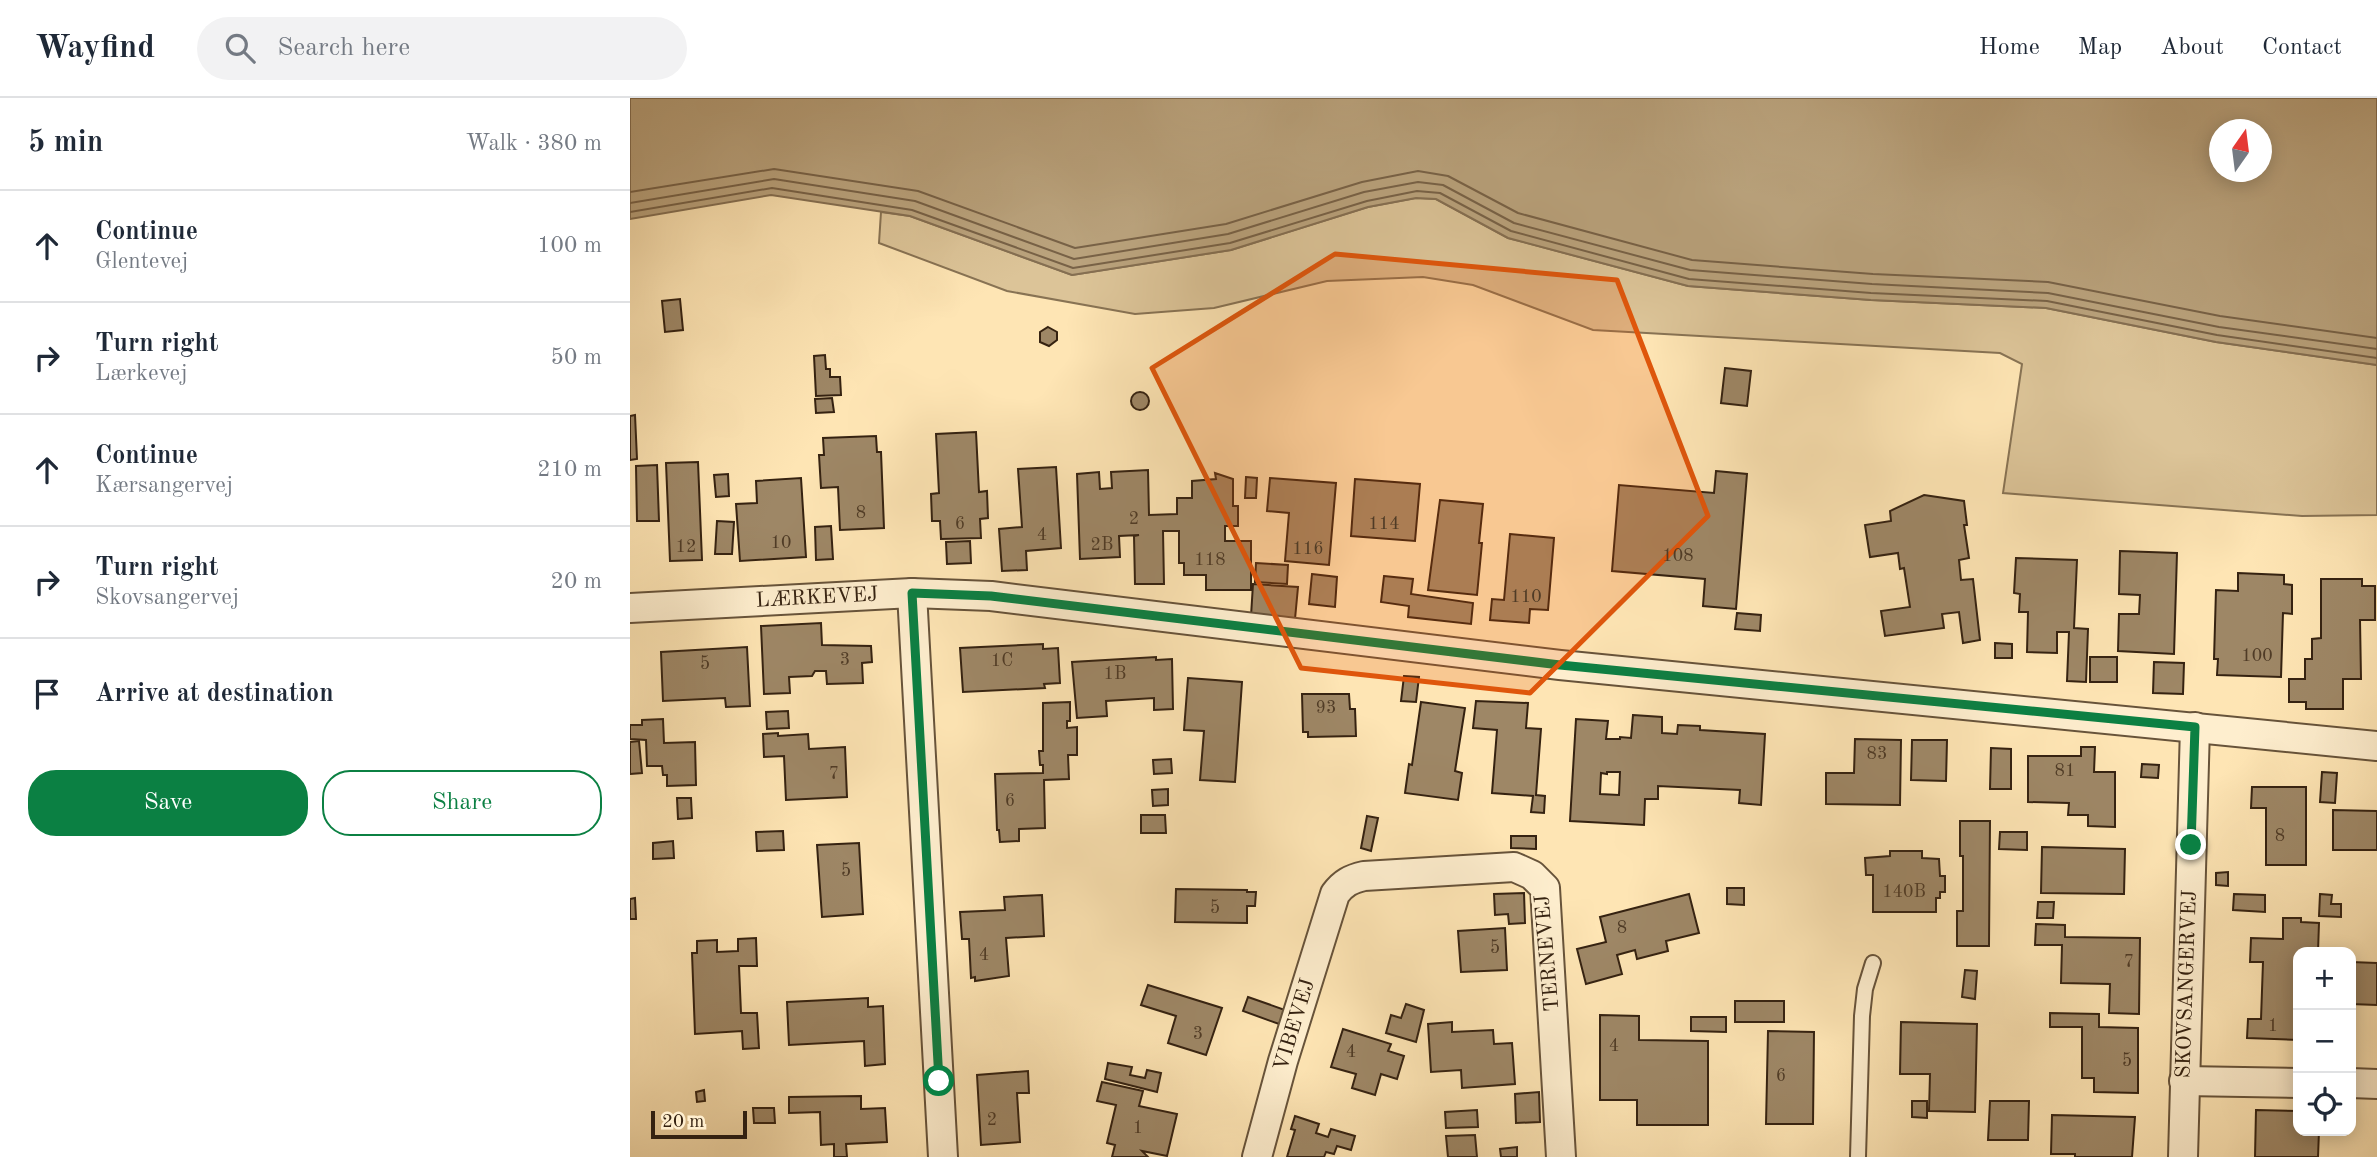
<!DOCTYPE html>
<meta charset="utf-8">
<style>
:root{--surface:#fff;--page:#f2f2f3;--text:#1f2937;--muted:#747a83;--line:#e0e1e3;--accent:#0b8043}
body{margin:0;font-family:"Old Standard TT",serif;background:var(--page);color:var(--text)}
.controls{position:absolute;right:21px;bottom:21px;display:grid;overflow:hidden;border-radius:14px;box-shadow:0 4px 18px #0003}
.controls button{width:63px;height:63px;display:grid;place-items:center;padding:0;border:0;border-bottom:2px solid var(--line);background:var(--surface);color:var(--text);font:35px sans-serif}
.compass{position:absolute;left:1579px;top:21px;width:63px;height:63px;border-radius:50%;background:var(--surface);box-shadow:0 4px 18px #0003;rotate:14deg}
.scale{position:absolute;left:21px;bottom:18px;width:96px;box-sizing:border-box;padding-left:7px;border:4px solid #352211;border-top:0;font-size:19px;line-height:24px;white-space:nowrap;color:#352211;-webkit-text-stroke:5px #feeece;paint-order:stroke}
.stop{position:absolute;width:21px;height:21px;margin:-16px;border:5px solid #0b8043;border-radius:50%;background:#fff}
.stop.end{background:#0b8043;border-color:#fff;box-shadow:0 2px 7px #0008}
.list{margin:0;padding:0;list-style:none}
h2{display:flex;justify-content:space-between;align-items:center;height:91px;margin:0;padding:0 28px;font-size:30px}
h2 small{font-size:23px;font-weight:400;color:var(--muted)}
.list li{display:grid;grid-template-columns:46px 1fr auto;gap:21px;align-items:center;box-sizing:border-box;height:112px;padding:0 28px;border-top:2px solid var(--line)}
.list b{display:block;font-size:26px;white-space:nowrap}
.list p{margin:0;font-size:23px;white-space:nowrap;color:var(--muted)}
.list em{font-size:23px;font-style:normal;color:var(--muted)}
.actions{display:flex;gap:14px;padding:21px 28px}
.actions a{flex:1;padding:16px 0;border:2px solid var(--accent);border-radius:28px;text-align:center;font-size:24px;color:var(--accent)}
.actions .main{background:var(--accent);color:#fff}
.icon{flex:none;width:38px;height:38px;fill:none;stroke:currentColor;stroke-width:2;stroke-linecap:round;stroke-linejoin:round}
.map{position:relative;flex:none;width:1747px;height:1059px;overflow:hidden}
header{display:flex;align-items:center;gap:42px;box-sizing:border-box;height:98px;padding:0 35px;background:var(--surface);border-bottom:2px solid var(--line)}
header strong{font-size:33px}
nav{display:flex;gap:38px;margin-inline-start:auto;font-size:24px}
.search{width:490px;height:63px;background:var(--page);display:flex;align-items:center;gap:18px;box-sizing:border-box;padding:0 24px;border-radius:38px;color:var(--muted);font-size:26px}
main{display:flex}
aside{flex:1;background:var(--surface)}
.map>svg:first-child{display:block}
.green{fill:#dcc498;stroke:#887354;stroke-width:2}
.water{fill:#baa37d;stroke:#856f52;stroke-width:2;fill-rule:evenodd}
.lines{fill:none;stroke-linecap:round;stroke-linejoin:round}
.shore{stroke:#786247;stroke-width:2}
.building{fill:#9e8766;stroke:#352211;stroke-width:2;fill-rule:evenodd}
.service-casing{stroke:#67533a;stroke-width:18}
.minor-casing{stroke:#67533a;stroke-width:32}
.service{stroke:#feeece;stroke-width:14}
.minor{stroke:#feeece;stroke-width:28}
.route{stroke:#0b8043;stroke-width:9}
.marked{fill:#df560c;fill-opacity:0.2;stroke:#df560c;stroke-width:5;stroke-linejoin:round}
.labels{text-anchor:middle;dominant-baseline:central;stroke-width:5;stroke-linejoin:round;paint-order:stroke}
.number-label{font-size:18px;fill:#4f3b26}
.street-label{font-size:21px;fill:#352211;stroke:#feeece}
</style>
<header>
<strong>Wayfind</strong>
<div class="search"><svg class="icon" aria-label="search" viewBox="0 0 24 24"><circle cx="10" cy="10" r="6"/><path d="M15 15l6 6"/></svg>Search here</div>
<nav><a>Home</a><a>Map</a><a>About</a><a>Contact</a></nav>
</header>
<main>
<aside>
<h2>5 min<small>Walk · 380 m</small></h2>
<ul class="list">
<li><svg class="icon" aria-label="ahead" viewBox="0 0 24 24"><path d="M12 20V5M6 11l6-6 6 6"/></svg><div><b>Continue</b><p>Glentevej</p></div><em>100 m</em></li>
<li><svg class="icon" aria-label="right" viewBox="0 0 24 24"><path d="M7 20v-9h11M14 6l5 5-5 5"/></svg><div><b>Turn right</b><p>Lærkevej</p></div><em>50 m</em></li>
<li><svg class="icon" aria-label="ahead" viewBox="0 0 24 24"><path d="M12 20V5M6 11l6-6 6 6"/></svg><div><b>Continue</b><p>Kærsangervej</p></div><em>210 m</em></li>
<li><svg class="icon" aria-label="right" viewBox="0 0 24 24"><path d="M7 20v-9h11M14 6l5 5-5 5"/></svg><div><b>Turn right</b><p>Skovsangervej</p></div><em>20 m</em></li>
<li><svg class="icon" aria-label="arrive" viewBox="0 0 24 24"><path d="M6 21V4h12l-3 4 3 4H6"/></svg><div><b>Arrive at destination</b></div></li>
</ul>
<div class="actions"><a class="main">Save</a><a>Share</a></div>
</aside>
<div class="map">
<svg width="1747" height="1059" viewBox="0 0 1747 1059">
<rect width="100%" height="100%" fill="#fee5b4"/>
<filter id="stains"><feTurbulence type="fractalNoise" baseFrequency=".00286" numOctaves="4"/><feColorMatrix values="0 0 0 0 .2 0 0 0 0 .09 0 0 0 0 .02 0 0 0 .5 -.17"/></filter>
<radialGradient id="worn" r=".72"><stop offset=".6" stop-color="#630" stop-opacity="0"/><stop offset="1" stop-color="#630" stop-opacity=".3"/></radialGradient>
<polygon class="green" points="786,100 806,101 878,140 1058,188 1241,202 1416,210 1586,244 1747,267 1747,417 1672,418 1373,395 1392,266 1370,255 963,232 843,187 793,179 697,183 584,210 505,216 377,193 249,145 251,114 280,118 442,177 601,152 738,109"/>
<path class="water" d="M0 0H1747V267L1586 244 1416 210 1241 202 1058 188 878 140 806 101 786 100 738 109 601 152 442 177 280 118 141 97 0 121ZM1590 32H1632V74H1590Z"/>
<g class="lines">
<g class="shore">
<polyline points="0,94 144,71 288,93 445,150 596,126 732,84 788,73 818,78 888,115 1062,162 1243,176 1418,184 1590,218 1747,240"/>
<polyline points="0,105 144,81 285,103 444,161 598,136 734,94 788,84 813,87 884,125 1060,172 1242,186 1418,195 1589,229 1747,251"/>
<polyline points="0,114 142,90 282,112 443,170 600,145 737,103 787,93 810,95 881,133 1059,181 1241,195 1417,203 1587,237 1747,260"/>
</g>
</g>
<g class="building">
<polygon points="50,201 53,232 35,234 32,203"/>
<polygon points="418,229 427,234 427,242 419,248 410,244 410,234"/>
<polygon points="195,257 196,271 200,271 200,279 210,279 211,297 186,298 184,258"/>
<polygon points="1095,270 1121,273 1117,308 1091,305"/>
<circle cx="510" cy="303" r="9"/>
<polygon points="202,300 204,314 186,315 185,301"/>
<polygon points="5,317 7,361 0,362 0,318"/>
<polygon points="346,334 349,394 357,393 358,420 350,421 351,440 311,441 310,423 302,423 301,396 309,395 306,336"/>
<polygon points="246,338 247,354 251,354 254,430 210,432 208,389 191,390 189,357 194,357 193,340"/>
<polygon points="68,364 72,462 40,463 36,365"/>
<polygon points="27,367 29,423 7,423 6,368"/>
<polygon points="426,369 431,450 396,453 397,472 372,473 369,431 392,429 388,371"/>
<polygon points="518,372 519,417 547,416 547,400 562,400 562,383 586,381 585,375 603,381 603,408 608,408 608,428 595,428 595,443 621,443 621,492 576,492 576,477 554,477 554,465 549,465 549,433 533,433 534,486 505,486 504,438 509,437 489,438 490,459 450,461 447,376 469,374 470,391 482,390 481,374"/>
<polygon points="1086,373 1117,376 1106,511 1073,508 1075,481 982,473 989,387 1084,395"/>
<polygon points="98,376 99,398 86,399 84,377"/>
<polygon points="616,379 627,380 626,400 615,400"/>
<polygon points="171,380 176,459 110,463 106,406 127,405 126,383"/>
<polygon points="640,380 706,385 699,467 655,463 659,415 637,413"/>
<polygon points="725,381 790,386 785,443 721,438"/>
<polygon points="1294,397 1334,403 1337,427 1334,427 1339,460 1329,462 1331,482 1343,481 1350,542 1333,545 1329,514 1312,516 1314,530 1255,538 1251,513 1280,509 1274,470 1270,471 1268,455 1240,459 1235,427 1261,423 1260,413"/>
<polygon points="810,402 853,406 849,445 852,445 847,497 798,492"/>
<polygon points="87,423 104,424 102,456 85,456"/>
<polygon points="201,428 203,461 186,462 185,429"/>
<polygon points="880,436 924,440 918,512 900,511 899,525 860,522 862,501 874,502"/>
<polygon points="340,443 341,465 317,466 316,444"/>
<polygon points="1490,453 1547,455 1544,556 1488,553 1489,516 1509,516 1510,497 1489,496"/>
<polygon points="1386,460 1447,462 1444,530 1458,531 1456,584 1437,583 1439,534 1427,534 1427,555 1397,554 1398,514 1389,514 1390,496 1384,495"/>
<polygon points="626,465 658,467 657,486 625,484"/>
<polygon points="1608,475 1654,477 1654,486 1662,487 1662,516 1653,515 1651,579 1587,577 1588,561 1584,561 1586,492 1608,493"/>
<polygon points="682,476 707,479 705,509 679,506"/>
<polygon points="754,478 783,481 781,496 843,505 841,526 778,519 779,508 751,504"/>
<polygon points="1691,481 1732,481 1732,488 1745,488 1745,522 1730,522 1731,581 1713,581 1713,611 1676,611 1676,604 1659,604 1659,581 1675,581 1675,561 1682,561 1682,541 1691,540"/>
<polygon points="623,486 668,489 665,521 621,518"/>
<polygon points="1107,515 1131,517 1130,533 1105,531"/>
<polygon points="191,525 192,547 241,548 242,564 232,565 233,585 197,586 196,573 185,573 182,578 159,579 160,595 134,596 131,528"/>
<polygon points="1365,545 1382,546 1382,560 1365,560"/>
<polygon points="413,546 413,551 428,550 430,585 414,586 415,590 333,594 330,550"/>
<polygon points="117,549 120,608 96,609 95,600 33,603 31,554"/>
<polygon points="526,559 526,562 542,561 543,611 524,612 524,600 476,603 477,618 447,620 442,564"/>
<rect x="1460" y="559" width="27" height="25"/>
<polygon points="1524,564 1554,565 1553,596 1523,595"/>
<polygon points="774,578 789,579 786,604 771,603"/>
<polygon points="558,580 612,584 605,684 570,682 574,633 554,632"/>
<polygon points="672,596 719,596 720,611 725,611 726,638 678,639 678,634 673,634"/>
<polygon points="846,603 898,605 896,630 911,631 906,697 915,698 914,715 901,714 903,698 862,695 867,632 843,630"/>
<polygon points="440,604 440,623 437,623 437,630 447,629 447,657 438,657 439,681 414,682 415,730 389,731 389,743 370,744 369,732 367,732 365,676 413,675 413,667 410,667 409,653 413,653 413,605"/>
<polygon points="791,604 835,610 825,673 832,675 828,702 775,695 779,666 782,667"/>
<polygon points="158,613 159,630 137,631 136,614"/>
<path d="M1003 617 1032 619V635L1047 636 1048 627 1070 628V632L1135 636 1131 707 1109 705 1110 692 1028 688V701H1015L1014 727 940 723 946 621 978 623 976 641H990V639L1001 640ZM977 674H990L989 697 970 696 971 675 977 676Z"/>
<polygon points="33,621 34,645 65,644 66,687 37,688 37,677 33,677 32,668 17,668 16,642 0,641 0,627 12,627 12,622"/>
<polygon points="148,635 148,638 178,636 179,651 215,649 217,699 156,702 154,658 134,659 133,636"/>
<polygon points="1225,641 1271,642 1270,707 1196,706 1196,675 1224,675"/>
<polygon points="1282,642 1317,642 1316,683 1281,682"/>
<polygon points="9,643 12,675 0,676 0,644"/>
<polygon points="1451,649 1465,649 1464,674 1485,674 1485,729 1458,728 1458,717 1438,717 1439,705 1398,704 1398,658 1451,658"/>
<polygon points="1361,650 1381,651 1381,691 1360,691"/>
<polygon points="541,661 542,675 524,676 523,662"/>
<polygon points="1512,666 1529,667 1528,680 1511,679"/>
<polygon points="1692,674 1707,675 1705,705 1690,704"/>
<polygon points="1622,689 1676,689 1676,767 1636,767 1636,710 1621,710"/>
<polygon points="538,691 538,707 523,708 522,692"/>
<polygon points="47,700 61,700 62,720 48,721"/>
<polygon points="1703,712 1747,713 1747,752 1703,752"/>
<polygon points="511,717 535,717 536,735 511,735"/>
<polygon points="737,718 748,720 741,753 731,750"/>
<polygon points="1330,723 1360,723 1359,848 1327,848 1327,813 1333,813 1333,758 1330,758"/>
<polygon points="153,733 154,752 127,753 126,734"/>
<polygon points="1370,734 1397,734 1397,752 1369,751"/>
<polygon points="881,738 906,738 906,751 881,750"/>
<polygon points="43,743 44,760 23,761 23,745"/>
<polygon points="229,745 233,816 192,819 187,747"/>
<polygon points="1412,749 1495,751 1494,796 1411,795"/>
<polygon points="1260,753 1292,753 1292,760 1309,761 1310,778 1315,778 1315,794 1310,794 1310,800 1306,800 1306,814 1243,814 1243,777 1236,777 1235,760 1260,758"/>
<polygon points="1598,774 1598,788 1586,787 1586,775"/>
<polygon points="1097,790 1114,790 1114,807 1097,806"/>
<polygon points="546,791 617,792 617,794 626,794 625,808 617,808 617,825 545,824"/>
<polygon points="894,795 895,825 879,826 878,816 865,817 864,796"/>
<polygon points="1059,796 1069,835 1036,843 1038,853 1007,861 1005,852 987,857 992,876 956,886 947,851 976,844 970,819"/>
<polygon points="1604,796 1635,797 1635,814 1603,812"/>
<polygon points="1690,796 1702,797 1701,806 1711,806 1711,819 1689,818"/>
<polygon points="412,797 414,838 376,840 379,878 345,883 345,879 341,880 339,841 332,841 330,814 375,812 374,799"/>
<polygon points="5,800 6,821 0,821 0,801"/>
<polygon points="1408,804 1424,804 1423,820 1407,820"/>
<polygon points="1653,820 1671,820 1671,824 1689,825 1688,854 1668,854 1668,942 1617,940 1618,921 1631,921 1633,864 1620,864 1621,840 1653,841"/>
<polygon points="1406,826 1435,827 1435,839 1510,840 1509,916 1479,915 1480,886 1431,885 1432,847 1405,847"/>
<polygon points="875,830 877,872 831,874 828,833"/>
<polygon points="126,840 127,868 109,868 111,915 127,915 129,950 113,951 112,933 65,936 62,855 67,855 67,843 87,842 87,854 108,853 108,841"/>
<polygon points="1721,864 1747,865 1747,907 1721,906"/>
<polygon points="1335,872 1347,873 1345,901 1332,899"/>
<polygon points="518,887 592,910 576,957 538,945 546,918 511,907"/>
<polygon points="618,899 655,912 649,926 613,913"/>
<polygon points="238,900 238,909 253,908 255,966 235,968 234,943 159,947 157,904"/>
<rect x="1105" y="903" width="49" height="21"/>
<polygon points="776,906 794,912 786,944 756,935 761,917 771,920"/>
<polygon points="1420,915 1469,916 1469,929 1508,930 1508,995 1464,994 1464,980 1452,980 1452,929 1420,929"/>
<polygon points="970,917 1009,918 1009,942 1078,943 1078,1027 1007,1027 1007,1002 970,1002"/>
<polygon points="1061,919 1096,919 1096,934 1061,933"/>
<polygon points="822,924 822,934 863,932 864,946 882,945 885,986 832,990 831,972 801,974 798,926"/>
<polygon points="1271,924 1347,926 1345,1014 1299,1013 1300,976 1270,976"/>
<polygon points="713,931 761,946 758,953 774,958 767,981 751,976 745,997 722,990 726,976 701,969"/>
<polygon points="1138,933 1184,934 1183,1026 1136,1026"/>
<polygon points="478,965 502,969 500,977 515,980 517,972 531,975 527,994 475,981"/>
<polygon points="398,973 399,995 387,995 390,1044 351,1047 347,977"/>
<polygon points="472,984 513,993 509,1008 547,1016 537,1058 512,1053 518,1059 482,1059 485,1047 477,1045 486,1007 467,1003"/>
<polygon points="74,992 75,1003 67,1004 66,994"/>
<polygon points="909,994 910,1024 886,1025 885,996"/>
<polygon points="231,998 231,1011 255,1010 257,1044 216,1046 217,1059 204,1059 204,1046 191,1047 190,1014 159,1015 159,999"/>
<polygon points="1282,1003 1297,1003 1297,1020 1282,1019"/>
<polygon points="1360,1003 1399,1003 1398,1042 1358,1042"/>
<polygon points="123,1010 144,1010 145,1025 124,1025"/>
<polygon points="847,1012 848,1029 816,1030 815,1014"/>
<polygon points="1626,1012 1668,1013 1668,1033 1689,1033 1688,1059 1625,1059"/>
<polygon points="1422,1017 1505,1019 1502,1059 1445,1059 1445,1056 1421,1056"/>
<polygon points="665,1018 689,1026 686,1035 698,1039 701,1031 725,1038 721,1052 707,1048 704,1056 696,1054 694,1059 657,1059 665,1032 661,1031"/>
<polygon points="845,1037 847,1059 818,1059 816,1038"/>
<polygon points="887,1049 887,1059 871,1059 870,1051"/>
</g>
<g class="lines">
<defs>
<polyline id="service" points="1228,1059 1232,918 1235,891 1243,865"/>
<g id="minor">
<polyline points="282,495 313,1059"/>
<polyline points="0,510 282,495 361,498 930,567 1747,648"/>
<polyline points="1554,983 1668,985"/>
<polyline points="1721,985 1747,986"/>
<path d="M627 1059 653 963 705 796C713 785 721 781 734 778L884 769 902 777 915 790 931 1059"/>
<polyline points="1553,1059 1565,629"/>
</g>
</defs>
<use href="#service" class="service-casing"/>
<use href="#minor" class="minor-casing"/>
<use href="#service" class="service"/>
<use href="#minor" class="minor"/>
</g>
<g class="lines">
<polyline class="route" points="309,983 282,495 361,498 930,567 1565,629 1561,747"/>
</g>
<path class="marked" d="M705 156 987 182 1078 418 900 595 671 570 522 270Z"/>
<g class="labels">
<g class="number-label">
<text x="231" y="415">8</text>
<text x="504" y="421">2</text>
<text x="330" y="426">6</text>
<text x="754" y="426">114</text>
<text x="412" y="437">4</text>
<text x="151" y="445">10</text>
<text x="472" y="447">2B</text>
<text x="56" y="449">12</text>
<text x="678" y="451">116</text>
<text x="1048" y="458">108</text>
<text x="580" y="462">118</text>
<text x="896" y="499">110</text>
<text x="1627" y="558">100</text>
<text x="215" y="562">3</text>
<text x="372" y="563">1C</text>
<text x="75" y="566">5</text>
<text x="485" y="576">1B</text>
<text x="696" y="610">93</text>
<text x="1247" y="656">83</text>
<text x="1435" y="673">81</text>
<text x="204" y="676">7</text>
<text x="380" y="703">6</text>
<text x="1650" y="738">8</text>
<text x="216" y="773">5</text>
<text x="1274" y="794">140B</text>
<text x="585" y="810">5</text>
<text x="992" y="830">8</text>
<text x="865" y="850">5</text>
<text x="354" y="857">4</text>
<text x="1499" y="864">7</text>
<text x="1643" y="928">1</text>
<text x="568" y="936">3</text>
<text x="984" y="948">4</text>
<text x="721" y="954">4</text>
<text x="1497" y="963">5</text>
<text x="1151" y="978">6</text>
<text x="362" y="1022">2</text>
<text x="508" y="1030">1</text>
</g>
<g class="street-label">
<text transform="translate(187 500) rotate(-3)">LÆRKEVEJ</text>
<text transform="translate(918 855) rotate(-95)">TERNEVEJ</text>
<text transform="translate(1557 886) rotate(-88)">SKOVSANGERVEJ</text>
<text transform="translate(665 927) rotate(-73)">VIBEVEJ</text>
</g>
</g>
<rect width="100%" height="100%" filter="url(#stains)"/>
<rect width="100%" height="100%" fill="url(#worn)"/>
</svg>
<div class="controls">
<button>+</button>
<button>−</button>
<button><svg class="icon" aria-label="locate" viewBox="0 0 24 24"><circle cx="12" cy="12" r="6"/><path d="M12 2v4M12 18v4M2 12h4M18 12h4"/></svg></button>
</div>
<svg class="compass" viewBox="-18 -18 36 36"><path d="M0-13l5 13h-10z" fill="#e53935"/><path d="M0 13l5-13h-10z" fill="#747a83"/></svg>
<div class="scale">20 m</div>
<div class="stop" style="left:309px;top:983px"></div>
<div class="stop end" style="left:1561px;top:747px"></div>
</div>
</main>
